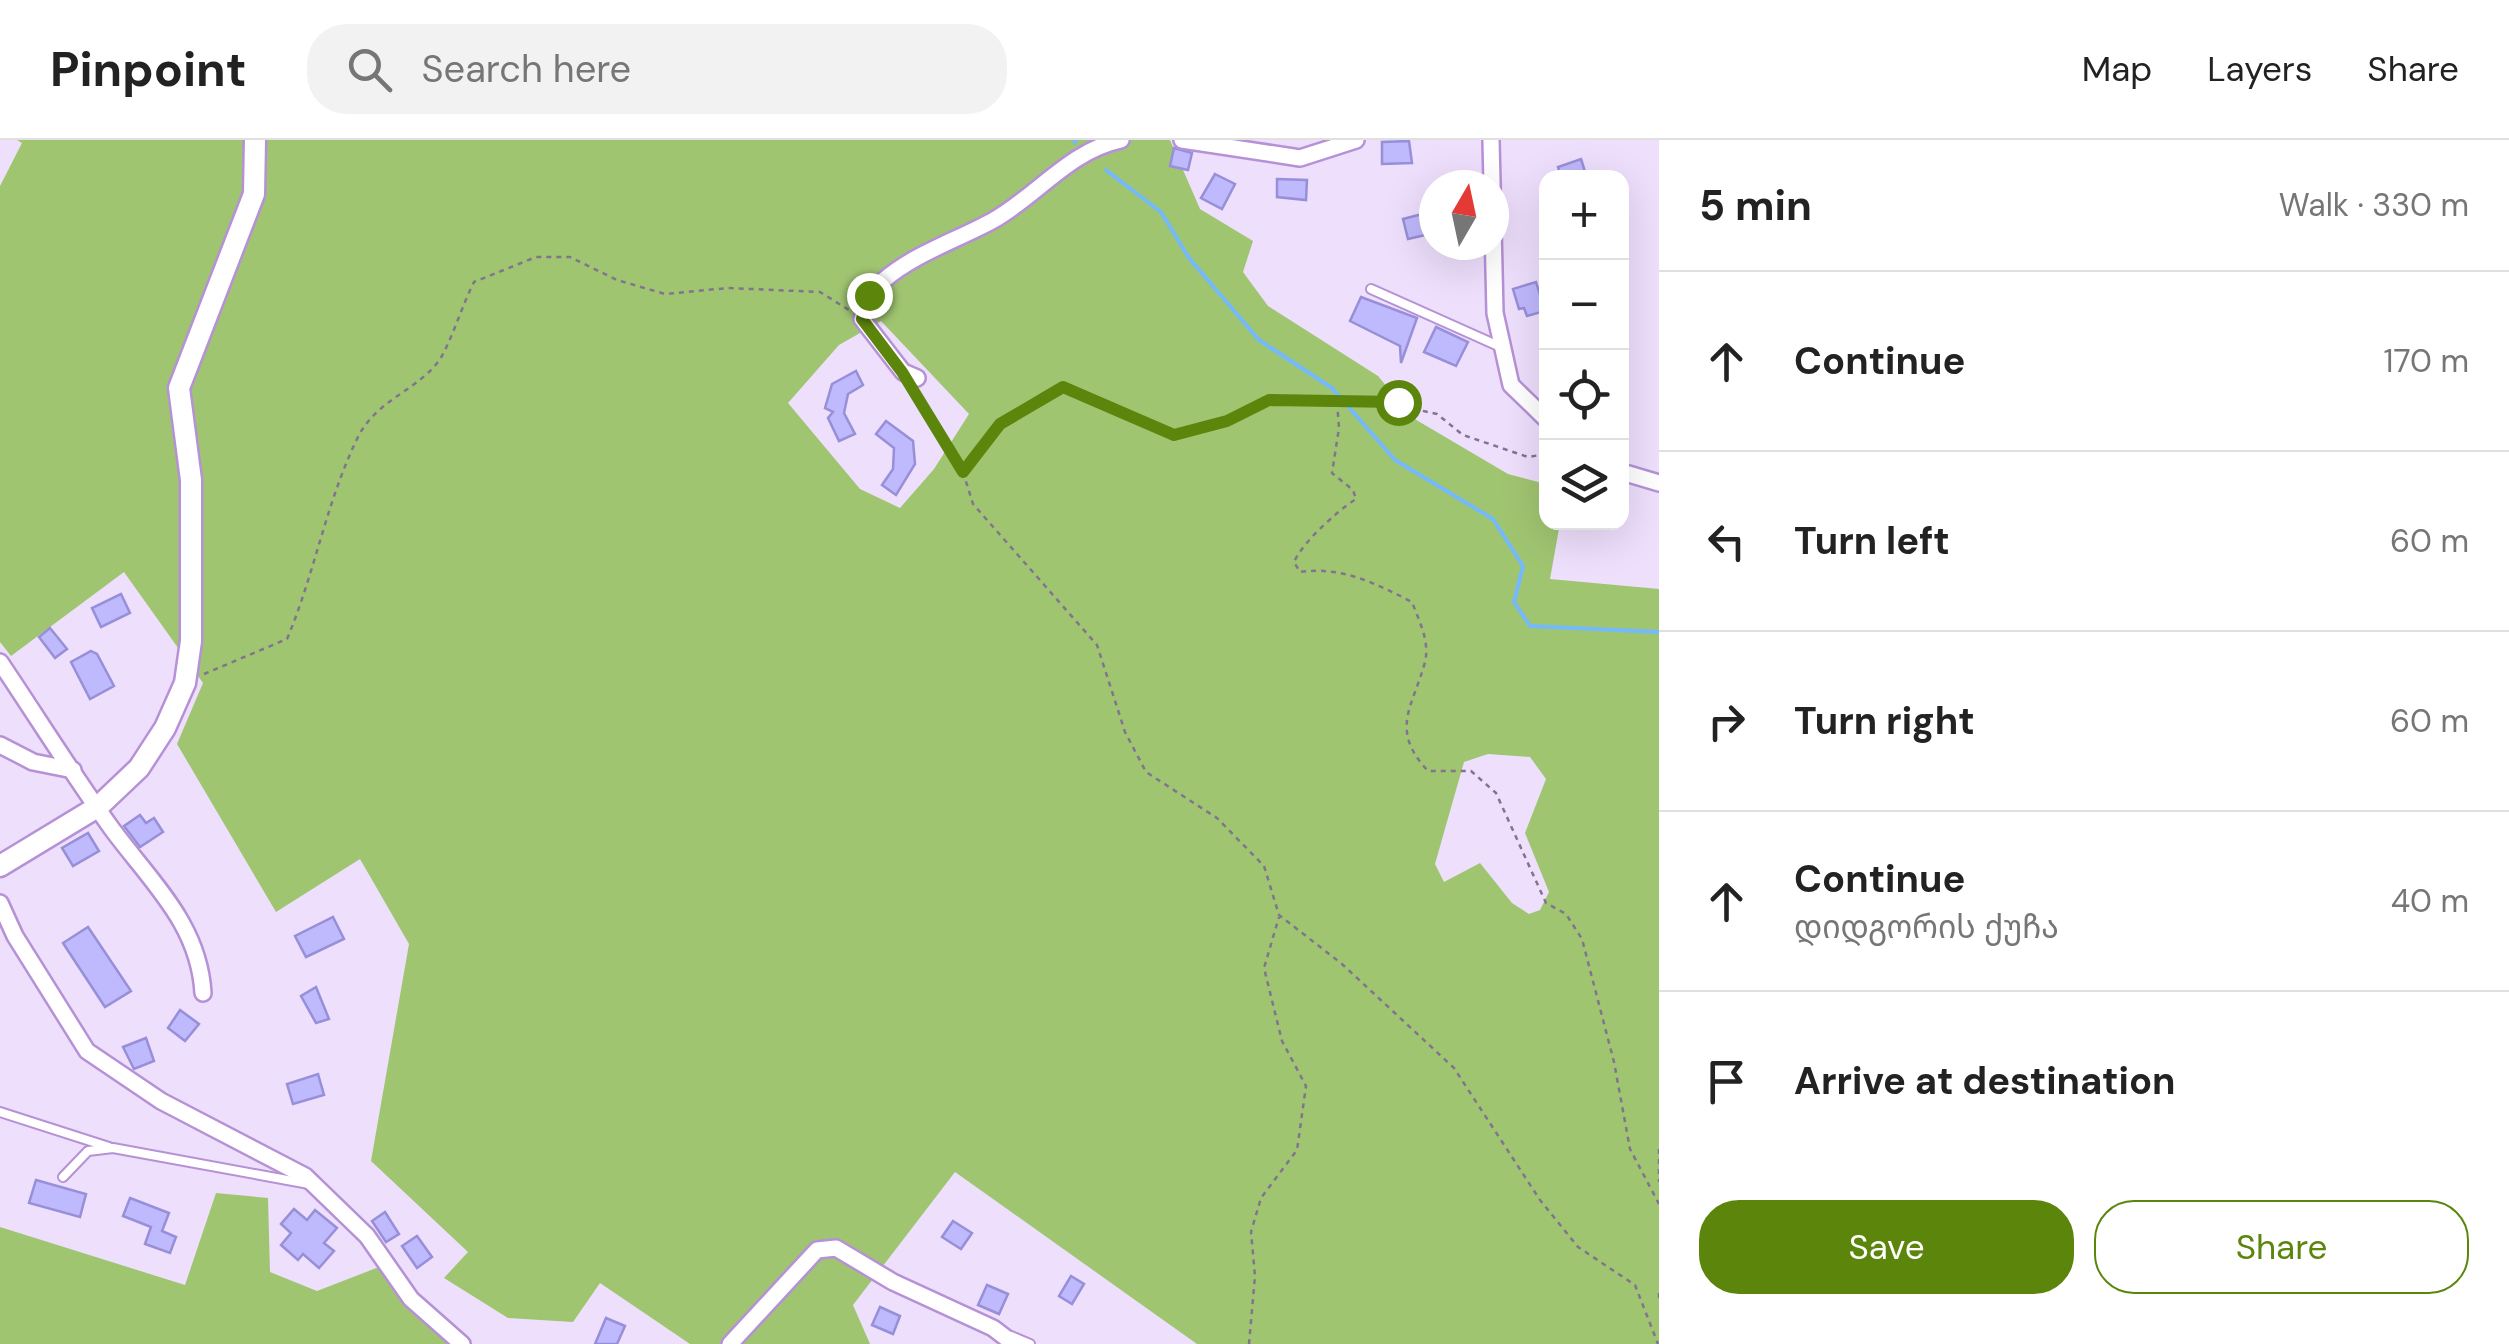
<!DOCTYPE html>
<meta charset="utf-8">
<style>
:root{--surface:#fff;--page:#f2f2f2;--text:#222;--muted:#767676;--line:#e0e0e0;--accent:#5c850c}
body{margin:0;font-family:"DM Sans","Noto Sans Georgian",sans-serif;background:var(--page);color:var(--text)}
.controls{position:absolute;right:30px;top:30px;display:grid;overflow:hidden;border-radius:20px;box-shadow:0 10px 40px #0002}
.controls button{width:90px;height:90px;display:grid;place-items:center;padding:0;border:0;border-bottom:2px solid var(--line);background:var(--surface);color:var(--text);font:50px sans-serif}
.compass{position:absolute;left:1419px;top:30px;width:90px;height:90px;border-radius:50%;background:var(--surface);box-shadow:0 10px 40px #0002;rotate:9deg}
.stop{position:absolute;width:30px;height:30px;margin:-22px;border:8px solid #5c850c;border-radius:50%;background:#fff}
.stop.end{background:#5c850c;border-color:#fff;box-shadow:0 2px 10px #0008}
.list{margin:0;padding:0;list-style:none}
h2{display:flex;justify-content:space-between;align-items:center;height:130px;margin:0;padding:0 40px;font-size:42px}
h2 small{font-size:32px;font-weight:400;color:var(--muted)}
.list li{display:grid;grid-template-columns:65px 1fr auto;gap:30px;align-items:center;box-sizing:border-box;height:180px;padding:0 40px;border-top:2px solid var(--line)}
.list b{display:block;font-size:38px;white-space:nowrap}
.list p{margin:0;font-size:32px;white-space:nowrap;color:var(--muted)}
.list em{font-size:32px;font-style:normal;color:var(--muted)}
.actions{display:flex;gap:20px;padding:30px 40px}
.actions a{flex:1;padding:22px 0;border:2px solid var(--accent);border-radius:40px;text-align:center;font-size:35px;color:var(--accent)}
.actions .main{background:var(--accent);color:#fff}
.icon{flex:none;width:55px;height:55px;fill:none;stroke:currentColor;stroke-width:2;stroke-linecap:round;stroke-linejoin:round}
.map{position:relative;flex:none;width:1659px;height:1204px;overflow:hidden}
header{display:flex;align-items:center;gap:60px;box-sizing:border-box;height:140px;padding:0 50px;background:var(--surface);border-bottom:2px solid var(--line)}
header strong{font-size:48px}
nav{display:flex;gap:55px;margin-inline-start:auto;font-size:35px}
.search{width:700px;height:90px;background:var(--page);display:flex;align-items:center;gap:25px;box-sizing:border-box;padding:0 35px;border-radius:40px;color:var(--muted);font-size:38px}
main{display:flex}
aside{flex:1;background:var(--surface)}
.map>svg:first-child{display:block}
.green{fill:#a0c571;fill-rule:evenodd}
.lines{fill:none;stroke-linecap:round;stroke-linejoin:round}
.stream{stroke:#74b9fb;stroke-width:4}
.building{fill:#bfb9fd;stroke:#978fd8;stroke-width:2.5}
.lane-casing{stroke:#b691d6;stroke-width:12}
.street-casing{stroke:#b691d6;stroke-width:20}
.secondary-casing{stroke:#b691d6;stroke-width:25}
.path{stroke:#82748f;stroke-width:2.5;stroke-dasharray:5 5;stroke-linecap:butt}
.lane{stroke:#fff;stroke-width:8}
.street{stroke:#fff;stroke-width:15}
.secondary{stroke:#fff;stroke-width:20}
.route{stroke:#5c850c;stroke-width:12}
</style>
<header>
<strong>Pinpoint</strong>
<div class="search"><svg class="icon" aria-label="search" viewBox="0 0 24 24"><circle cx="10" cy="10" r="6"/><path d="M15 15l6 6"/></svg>Search here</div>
<nav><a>Map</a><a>Layers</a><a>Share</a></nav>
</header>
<main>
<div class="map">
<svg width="1659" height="1204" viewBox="0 0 1659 1204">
<rect width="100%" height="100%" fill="#eedffc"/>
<g class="green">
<path d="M17 0H1170L1200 69 1253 101 1243 132 1268 166 1378 236 1413 278 1508 334 1546 344V382L1560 383 1550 439 1659 449V1204H1197L955 1032 853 1165 870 1204H690L600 1143 573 1182 508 1178 444 1138 468 1112 371 1021 409 804 360 719 276 772 177 604 203 543 124 432 11 516 0 502V46L22 3ZM881 181 969 274 934 329 900 368 860 349 788 263 839 205ZM1488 614 1530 617 1546 639 1525 693 1549 752 1540 770 1529 774 1512 763 1480 723 1444 742 1435 724 1464 622Z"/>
<polygon points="216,1053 268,1058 270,1132 317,1151 379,1127 461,1204 0,1204 0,1087 185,1145"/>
</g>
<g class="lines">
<g class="stream">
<polyline points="1075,0 1075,3"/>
<polyline points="1106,30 1161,72 1189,118 1259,200 1332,248 1395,320 1493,379 1523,426 1514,462 1530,486 1659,492"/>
</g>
</g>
<g class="building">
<polygon points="1409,1 1412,23 1382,24 1382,2"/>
<polygon points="1174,8 1192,13 1188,30 1170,26"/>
<polygon points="1581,19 1587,38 1561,38 1558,27"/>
<polygon points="1215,34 1235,44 1222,69 1201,58"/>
<polygon points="1277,39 1307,40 1306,60 1277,57"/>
<polygon points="1430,72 1434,93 1408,99 1403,79"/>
<polygon points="1536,142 1545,171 1527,176 1524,168 1519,169 1513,149"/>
<polygon points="1361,157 1417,178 1401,223 1400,206 1350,181"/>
<polygon points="1436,187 1468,202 1456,226 1424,212"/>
<polygon points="856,231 863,245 848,254 844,273 855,294 839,301 828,278 833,272 825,268 832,244"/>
<polygon points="886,281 913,301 915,324 896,355 882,345 893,329 894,308 876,294"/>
<polygon points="121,454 130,473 101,487 92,468"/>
<polygon points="50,488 67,509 55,518 39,497"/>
<polygon points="91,511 97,514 114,546 90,559 71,522"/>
<polygon points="140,675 146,683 154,678 163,692 140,707 124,686"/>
<polygon points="88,693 99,711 73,726 62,708"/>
<polygon points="333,777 344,799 306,817 295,796"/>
<polygon points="88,787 131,851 105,867 63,803"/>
<polygon points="316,847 329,879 316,883 301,856"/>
<polygon points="180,870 199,884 185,901 168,888"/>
<polygon points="146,898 154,921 134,929 123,907"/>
<polygon points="318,934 324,955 293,964 287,944"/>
<polygon points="36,1040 86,1054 80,1077 29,1063"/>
<polygon points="130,1058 169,1073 162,1091 176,1097 170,1113 145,1104 151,1087 123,1076"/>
<polygon points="294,1069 307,1080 315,1070 337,1088 324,1103 334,1111 319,1128 303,1114 298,1120 281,1105 291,1093 281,1084"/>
<polygon points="385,1072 399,1094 386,1102 372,1081"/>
<polygon points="953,1081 972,1093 961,1109 942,1097"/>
<polygon points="417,1096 432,1117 417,1128 402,1106"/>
<polygon points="1071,1136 1084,1144 1072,1164 1059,1156"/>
<polygon points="987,1145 1008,1154 999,1174 978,1165"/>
<polygon points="880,1167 900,1176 893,1194 872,1185"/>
<polygon points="606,1178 625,1186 617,1204 595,1204"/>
</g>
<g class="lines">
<defs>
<g id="lane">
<polyline points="1371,149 1503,208"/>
<polyline points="0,972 109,1007"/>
<polyline points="63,1037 88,1011 113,1008 309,1044"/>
<polyline points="1011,1196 1030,1204"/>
</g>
<g id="street">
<polyline points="1182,0 1300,18 1356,0"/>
<polyline points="1491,0 1495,173 1511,245 1546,279"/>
<path d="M917 238 903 232 862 179C867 163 870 151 884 140 914 114 957 100 992 81 1037 56 1069 11 1121 0"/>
<polyline points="1622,332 1659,343"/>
<path d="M0 522C37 577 73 635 112 689 151 742 199 784 203 853"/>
<polyline points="0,605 33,622 73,630"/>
<polyline points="0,763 15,796 87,911 161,961 305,1036 367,1096 411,1159 462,1204"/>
<polyline points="730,1204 817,1110 836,1108 893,1142 993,1188 1014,1204"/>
</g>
<polyline id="secondary" points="0,726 99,666 139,628 165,588 185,543 191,501 191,340 179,248 254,54 255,0"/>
</defs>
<use href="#lane" class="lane-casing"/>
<use href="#street" class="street-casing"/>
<use href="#secondary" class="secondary-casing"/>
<g class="path">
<polyline points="916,255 963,332 973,364 1097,505 1125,592 1146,632 1217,678 1264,726 1279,775 1342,824 1454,928 1540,1060 1578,1107 1635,1145 1658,1204"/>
<path d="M1337 262 1339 288 1332 333 1353 350 1356 359C1336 372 1303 402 1294 422L1300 432C1341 426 1375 443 1412 462 1419 481 1430 501 1425 522 1413 567 1389 589 1428 631H1471L1496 653 1546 763 1566 774 1582 799 1614 922 1630 1009 1659 1064"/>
<polyline points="964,331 1000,284 1063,247 1174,295 1227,281 1269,260 1374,260 1437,274 1463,295 1528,317 1546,314"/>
<path d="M204 534 287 499C315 433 326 362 358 297 377 259 419 250 440 219 451 202 463 163 474 142L536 117H570L617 140 665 154 728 148 820 152 849 170"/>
<polyline points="1659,1009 1659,1042"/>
<polyline points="1659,1153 1659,1160"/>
<polyline points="1249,1204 1255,1136 1251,1092 1261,1058 1297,1010 1306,946 1282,901 1264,828 1279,777"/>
</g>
<use href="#lane" class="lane"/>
<use href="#street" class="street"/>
<use href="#secondary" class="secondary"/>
</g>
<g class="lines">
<polyline class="route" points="869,155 862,179 902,232 963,332 1000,284 1063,247 1174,295 1227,281 1269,260 1398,262"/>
</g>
</svg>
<div class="controls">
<button>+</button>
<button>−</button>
<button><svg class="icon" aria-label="locate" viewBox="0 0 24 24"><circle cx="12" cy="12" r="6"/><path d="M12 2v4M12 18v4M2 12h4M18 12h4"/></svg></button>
<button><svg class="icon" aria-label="layers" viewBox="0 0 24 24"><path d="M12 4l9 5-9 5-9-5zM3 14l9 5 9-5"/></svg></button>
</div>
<svg class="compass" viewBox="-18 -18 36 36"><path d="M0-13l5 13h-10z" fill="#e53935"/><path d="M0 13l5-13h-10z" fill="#767676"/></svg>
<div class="stop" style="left:1398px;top:262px"></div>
<div class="stop end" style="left:869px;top:155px"></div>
</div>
<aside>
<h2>5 min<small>Walk · 330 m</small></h2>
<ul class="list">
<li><svg class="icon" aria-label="ahead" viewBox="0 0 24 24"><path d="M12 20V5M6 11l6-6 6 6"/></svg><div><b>Continue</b></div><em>170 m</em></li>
<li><svg class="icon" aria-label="left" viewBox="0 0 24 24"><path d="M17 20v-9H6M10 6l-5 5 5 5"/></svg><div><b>Turn left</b></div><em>60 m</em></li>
<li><svg class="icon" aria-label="right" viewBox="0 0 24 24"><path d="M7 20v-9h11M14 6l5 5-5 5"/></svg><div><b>Turn right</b></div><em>60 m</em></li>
<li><svg class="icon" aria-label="ahead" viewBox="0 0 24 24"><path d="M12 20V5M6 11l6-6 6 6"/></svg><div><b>Continue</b><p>დიდგორის ქუჩა</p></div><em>40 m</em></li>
<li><svg class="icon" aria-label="arrive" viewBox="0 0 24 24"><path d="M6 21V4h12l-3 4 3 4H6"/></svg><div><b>Arrive at destination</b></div></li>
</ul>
<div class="actions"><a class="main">Save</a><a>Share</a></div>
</aside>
</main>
